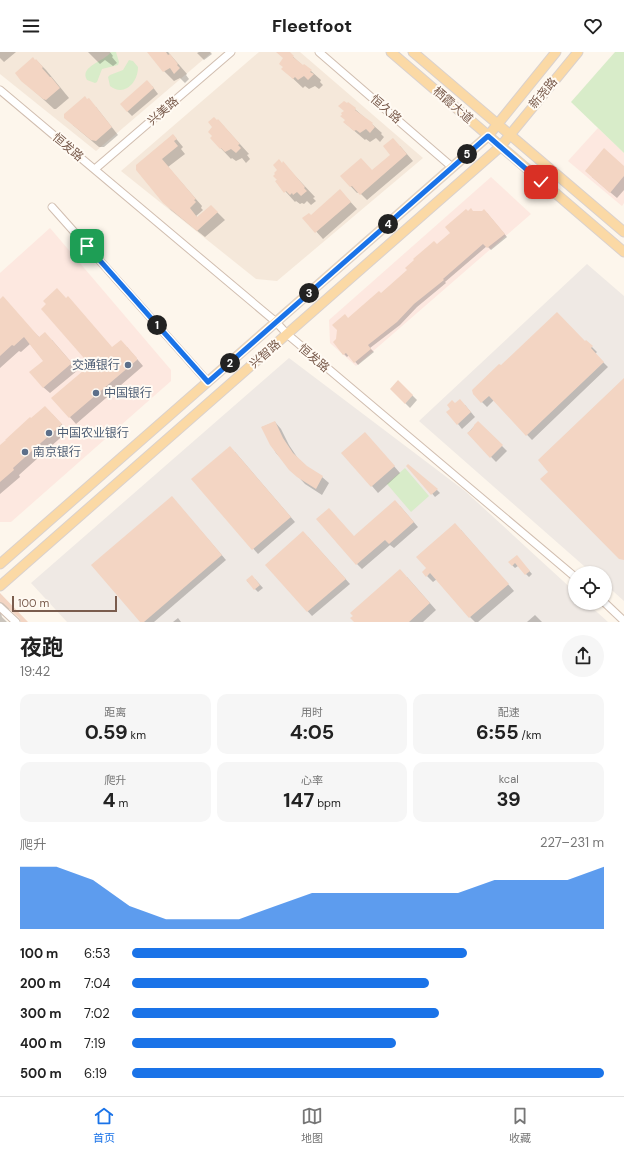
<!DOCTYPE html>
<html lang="zh">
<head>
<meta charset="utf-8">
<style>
  body { margin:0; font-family:"DM Sans","Noto Sans SC",sans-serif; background:#f6f6f6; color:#222; height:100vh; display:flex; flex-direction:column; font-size:15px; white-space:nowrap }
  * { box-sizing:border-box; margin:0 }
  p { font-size:13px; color:#767676 }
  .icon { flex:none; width:22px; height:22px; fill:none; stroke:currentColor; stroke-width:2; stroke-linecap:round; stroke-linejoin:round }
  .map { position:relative; height:570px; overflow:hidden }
  .sheet { display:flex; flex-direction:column; background:#fff; flex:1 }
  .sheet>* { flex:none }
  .fabs { position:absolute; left:568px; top:514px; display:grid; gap:8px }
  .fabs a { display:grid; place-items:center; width:44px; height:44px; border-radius:50%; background:#fff; box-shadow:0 1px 3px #0004; font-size:20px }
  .scale { position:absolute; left:12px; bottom:10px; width:105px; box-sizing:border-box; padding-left:4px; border:2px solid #7a5c4d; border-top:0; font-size:11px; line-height:14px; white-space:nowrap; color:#7a5c4d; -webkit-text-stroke:3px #fffaf3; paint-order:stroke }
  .pin { position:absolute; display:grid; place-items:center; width:34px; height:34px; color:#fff; margin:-17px; border-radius:8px; box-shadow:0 2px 6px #0006 }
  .km { position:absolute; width:20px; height:20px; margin:-10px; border-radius:50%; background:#222; color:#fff; font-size:11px; line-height:20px; text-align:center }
  .round { display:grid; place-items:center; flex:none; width:42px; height:42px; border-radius:21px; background:#f6f6f6 }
  .overview { display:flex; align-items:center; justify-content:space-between; height:68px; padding:0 20px }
  h1 { font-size:22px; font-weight:700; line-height:30px }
  .stats { display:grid; grid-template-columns:repeat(3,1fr); gap:6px; height:68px; padding:4px 20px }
  .stats div { display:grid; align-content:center; border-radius:10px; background:#f6f6f6; text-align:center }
  .stats b { font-size:20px; font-weight:700 }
  .stats small { font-size:11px; font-weight:400 }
  .stats p { font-size:11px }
  .chart { height:112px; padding:8px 20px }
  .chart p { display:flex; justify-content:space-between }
  .chart svg { width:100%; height:72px; margin-top:4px; fill:#1a73e8; opacity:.7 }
  ul { padding:0 20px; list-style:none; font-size:13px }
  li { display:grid; grid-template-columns:64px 48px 1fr; align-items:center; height:30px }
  li i { height:10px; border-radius:5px; background:#1a73e8 }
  header { display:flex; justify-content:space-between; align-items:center; height:52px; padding:0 20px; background:#fff; font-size:18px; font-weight:700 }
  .menu { display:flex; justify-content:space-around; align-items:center; height:56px; border-top:1px solid #e0e0e0; background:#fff; font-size:11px; color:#767676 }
  .menu a { display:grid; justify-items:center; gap:2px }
  .menu .active { color:#1a73e8 }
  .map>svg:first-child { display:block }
  .residential { fill:#f5e8da }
  .commercial { fill:#fde8e0 }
  .industrial { fill:#efe9e4 }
  .green { fill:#d8ecc9 }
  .shadow { fill:#0003 }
  .building { fill:#f3d5c3 }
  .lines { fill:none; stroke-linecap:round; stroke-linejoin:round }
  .minor-casing { stroke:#d1beb0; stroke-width:9 }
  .major-casing { stroke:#dad1cd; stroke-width:11 }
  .minor { stroke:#fff; stroke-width:7 }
  .major { stroke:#fbd9a5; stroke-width:9 }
  .route-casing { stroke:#fff; stroke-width:8 }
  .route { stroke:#1a73e8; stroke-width:5 }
  .service-dot { fill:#5c6f8a; stroke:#fffaf3; stroke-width:1.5 }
  .labels { text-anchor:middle; stroke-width:4; stroke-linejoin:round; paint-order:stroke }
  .street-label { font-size:12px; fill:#7a5c4d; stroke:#fffaf3 }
  .service-label { font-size:12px; fill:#4e5e75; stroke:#fffaf3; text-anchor:start }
</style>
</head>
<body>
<header><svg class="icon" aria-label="menu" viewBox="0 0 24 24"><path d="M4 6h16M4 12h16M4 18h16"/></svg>Fleetfoot<svg class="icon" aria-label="heart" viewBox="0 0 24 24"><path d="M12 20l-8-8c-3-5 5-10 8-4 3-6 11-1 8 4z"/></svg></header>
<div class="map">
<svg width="624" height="570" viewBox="0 0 624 570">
  <rect width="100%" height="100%" fill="#fdf6ec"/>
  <g class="residential">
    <polygon points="0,0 212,0 96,99 0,22"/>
    <polygon points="259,0 300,0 423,106 277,229 256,227 121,119"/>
  </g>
  <g class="commercial">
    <polygon points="598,76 624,101 624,151 622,154 568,109"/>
    <polygon points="491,125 531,162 356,314 330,291 329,268"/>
    <polygon points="50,176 171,318 171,329 11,470 0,470 0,221"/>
  </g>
  <g class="industrial">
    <polygon points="587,212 624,244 624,549 605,532 605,521 592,521 419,369"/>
    <polygon points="289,306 465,439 575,540 575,551 587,551 608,570 67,570 31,531"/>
  </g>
  <g class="green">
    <path d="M111,0h5l3,10 -1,3 -16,4 -5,13 -2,1 -8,-3c-8,-14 17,-18 24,-28z"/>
    <polygon points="615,0 624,0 624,101 571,50"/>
    <path d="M129,8l4,1 5,6c0,16 -14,30 -28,19l-2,-9 2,-2 13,-5z"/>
    <polygon points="405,416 429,444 411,460 387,432"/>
  </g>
  <g class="shadow">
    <polygon points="0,0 16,0 4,10 0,6"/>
    <polygon points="88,0 110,0 113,4 112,5 117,11 113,14 105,8 100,12"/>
    <polygon points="149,0 168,0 187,22 186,23 189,27 185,31 180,26 174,29 164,19"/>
    <polygon points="199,0 210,0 212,2 204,8 197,1"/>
    <polygon points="281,0 288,0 303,14 311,19 321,28 320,30 323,33 319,37 315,34 309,37 305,34 303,36 283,17 284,15 284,6"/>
    <polygon points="36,8 46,18 69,46 56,57 54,57 22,28"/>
    <polygon points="152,34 158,42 132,64 127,59"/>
    <polygon points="348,51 382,81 381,82 384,85 380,90 376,86 370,90 366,87 365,88 344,70 346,69 345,59"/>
    <polygon points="96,55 118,83 104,95 99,95 73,73"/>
    <polygon points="218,68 249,102 247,103 250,107 246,111 242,106 236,109 232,106 231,107 211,86 213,84 214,75"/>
    <polygon points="173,83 183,95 181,97 185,102 168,115 202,154 201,156 203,158 196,164 198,166 211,154 225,168 205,185 171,158 137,118"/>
    <polygon points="400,94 413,109 367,148 359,140 357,141 341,124 372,119 392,103"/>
    <polygon points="283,111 315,145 313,146 316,149 311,153 307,149 304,152 302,151 300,152 296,149 295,150 276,129 278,128 282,112"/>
    <polygon points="624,115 624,138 617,146 592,125"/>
    <polygon points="346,145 357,157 323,187 304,166 311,164"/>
    <polygon points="473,160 487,161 507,185 491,198 487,194 445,230 446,231 417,255 400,273 370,296 374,300 358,313 349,303 347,305 344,302 348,267 381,242 451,181 468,161"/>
    <polygon points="66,247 112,296 127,295 143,314 76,372 53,346 91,313"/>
    <polygon points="0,248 40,286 52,288 78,318 50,341 43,335 44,309 30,292 21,300 19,299 0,316"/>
    <polygon points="586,289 597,300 595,302 608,315 532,388 494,348 487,355 474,342"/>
    <polygon points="398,329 417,348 410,356 391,337"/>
    <polygon points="455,353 465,353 475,365 462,377 458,372 451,357"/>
    <polygon points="52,362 68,379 19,423 20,425 0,442 0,395"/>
    <polygon points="275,370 281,377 289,393 299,408 306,415 322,425 329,431 322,443 305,432 276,401 262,375"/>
    <polygon points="478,370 507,399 496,410 468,381"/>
    <polygon points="371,388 400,421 378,441 372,434"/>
    <polygon points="235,400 295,470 258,502 193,427"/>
    <polygon points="408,413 437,438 440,441 435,445"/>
    <polygon points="176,450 226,508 154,570 142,570"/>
    <polygon points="400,454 418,475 394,496 390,493 362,517 357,512 354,485"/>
    <polygon points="461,478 514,539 478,570 475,570 470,565 437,527 433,530 427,524"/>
    <polygon points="308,485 350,532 312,564 266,513"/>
    <polygon points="519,507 532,522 529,525 518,514 515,516 509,510"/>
    <polygon points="407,525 436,558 423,570 355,570"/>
    <polygon points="255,527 263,536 258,540 247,529"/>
    <polygon points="0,543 27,570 21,570 20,566 11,558 6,556 2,558 1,561 2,565 7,570 0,570"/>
    <polygon points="535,563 542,570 527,570"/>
    <polygon points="178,566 181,570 173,570"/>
  </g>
  <g class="building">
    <polygon points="147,0 166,0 168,3 170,2 178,12 177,13 180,16 174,22 170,16 163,20"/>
    <polygon points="276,0 290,0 294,4 293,5 303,13 304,12 312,18 310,20 314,22 308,28 304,24 298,28 295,25 293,27 281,17 283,15 279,12 283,6"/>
    <polygon points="33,5 35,8 36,7 43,15 42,16 50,25 51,25 60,36 46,48 43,47 21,29 15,21"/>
    <polygon points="147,28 154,36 127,60 120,52"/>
    <polygon points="85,44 87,47 89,46 112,75 96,89 91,88 64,66 64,62"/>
    <polygon points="344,49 347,51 348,50 356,56 355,58 373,71 372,72 375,75 370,81 366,77 360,81 356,78 354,79 343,70 345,68 340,64 342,63 341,61 344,59 338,54"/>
    <polygon points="214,65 217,68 218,67 240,92 238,93 241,96 236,101 231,97 225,100 221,96 220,97 210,86 212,84 208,80 212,75 208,70"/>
    <polygon points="173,82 177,87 174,89 178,94 162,107 196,147 194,148 196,150 190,156 197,165 211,153 218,160 197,179 163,151 136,118 136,113"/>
    <polygon points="393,86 407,102 360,143 352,134 350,135 340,124 361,106 372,118 390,103 383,94"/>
    <polygon points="604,96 624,114 624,124 610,141 585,119"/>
    <polygon points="279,107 282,111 283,109 305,135 304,136 307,139 301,144 297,140 293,143 292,141 290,143 286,139 284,141 275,129 277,128 273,124 275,122 274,121 277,118 273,113"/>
    <polygon points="340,137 351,150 315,181 302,166 309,161 311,163"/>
    <polygon points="471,156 473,159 482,159 484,157 505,182 487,196 483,192 443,227 444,228 414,252 397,270 368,293 371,297 354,311 346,301 343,303 333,290 336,287 337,278 332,273 345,262 348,266 379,239 381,241 407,218 405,216 414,208 413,207 434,189 437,192 450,181 445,175 466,157 468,159"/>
    <polygon points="57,236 66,246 68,244 112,295 121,288 137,306 137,308 69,366 51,346 90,313 41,257 46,252 43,249"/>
    <polygon points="3,244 39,285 45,280 72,311 43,336 29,320 43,309 24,285 14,294 12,293 0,304 0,247"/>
    <polygon points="557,260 585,289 586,288 593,294 591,296 604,310 526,384 489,344 481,351 473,342 472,338 499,312 501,313"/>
    <polygon points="624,326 624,508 619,507 540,427 548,420 538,408"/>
    <polygon points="398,328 413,343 405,352 390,337"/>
    <polygon points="460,347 471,360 457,373 446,360 450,357 447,353 452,348 455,351"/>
    <polygon points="45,354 62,372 13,416 14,418 0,430 0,393 6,388 5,388 30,365 31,366"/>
    <polygon points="275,369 283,386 293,401 307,414 323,424 316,437 297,425 289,418 270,393 261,375"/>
    <polygon points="478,369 503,393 490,406 467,381 471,378 474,374 474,373"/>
    <polygon points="365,380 395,414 371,435 341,401"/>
    <polygon points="230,394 291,465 252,498 191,427"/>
    <polygon points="408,412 438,437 431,443 406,414"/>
    <polygon points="172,444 222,503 144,570 140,570 91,513"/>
    <polygon points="395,448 414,470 389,492 385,488 356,513 316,467 329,456 354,484"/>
    <polygon points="455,471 509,532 469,566 430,521 426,525 422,520 426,516 416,505"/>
    <polygon points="303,479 346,527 307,560 265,513"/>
    <polygon points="517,503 530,519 525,523 515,511 512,514 508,510"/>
    <polygon points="400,517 430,551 409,570 354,570 350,566 353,564 350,561"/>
    <polygon points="252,523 260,533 254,538 246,528"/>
    <polygon points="0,541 28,570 21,570 19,566 3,551 0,550"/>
  </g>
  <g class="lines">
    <g class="minor-casing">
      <g id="minor">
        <polyline points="319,0 452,115"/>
        <polyline points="0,38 276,270 287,282 575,525"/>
        <polyline points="95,117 231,0"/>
        <polyline points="52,155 208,330"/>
        <polyline points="605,551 624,569"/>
        <polyline points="0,555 16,570"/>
      </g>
    </g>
    <g class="major-casing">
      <g id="major">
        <polyline points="391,0 624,200"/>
        <polyline points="413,0 624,180"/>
        <polyline points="0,512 488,84 556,0"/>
        <polyline points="0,534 500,95 578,0"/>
      </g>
    </g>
    <use href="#minor" class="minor"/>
    <use href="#major" class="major"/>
  </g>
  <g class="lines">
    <g class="route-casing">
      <polyline id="route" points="87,194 208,330 488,84 541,130"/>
    </g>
    <use href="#route" class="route"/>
  </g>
  <g class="service-dot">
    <circle cx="128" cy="313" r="4"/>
    <circle cx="96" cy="341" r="4"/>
    <circle cx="49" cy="381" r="4"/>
    <circle cx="25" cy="400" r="4"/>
  </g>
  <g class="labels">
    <g class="street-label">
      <text transform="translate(543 41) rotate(-50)" y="4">新尧路</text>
      <text transform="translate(453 53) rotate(41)" y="4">栖霞大道</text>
      <text transform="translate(386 57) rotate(41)" y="4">恒久路</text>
      <text transform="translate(163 59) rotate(-41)" y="4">兴美路</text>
      <text transform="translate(68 95) rotate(40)" y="4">恒发路</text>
      <text transform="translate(265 302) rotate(-41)" y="4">兴智路</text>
      <text transform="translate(314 306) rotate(40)" y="4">恒发路</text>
    </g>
    <g class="service-label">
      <text x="120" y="317" text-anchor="end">交通银行</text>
      <text x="104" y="345">中国银行</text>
      <text x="57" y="385">中国农业银行</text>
      <text x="33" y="404">南京银行</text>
    </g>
  </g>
</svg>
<div class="fabs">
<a><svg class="icon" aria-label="locate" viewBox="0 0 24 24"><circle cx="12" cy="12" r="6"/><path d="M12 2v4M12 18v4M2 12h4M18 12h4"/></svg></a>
</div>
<div class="scale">100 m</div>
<div class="pin" style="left:87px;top:194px;background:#1e9e55"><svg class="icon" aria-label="arrive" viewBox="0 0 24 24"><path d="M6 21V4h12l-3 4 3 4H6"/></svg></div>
<div class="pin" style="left:541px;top:130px;background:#d93025"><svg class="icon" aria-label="check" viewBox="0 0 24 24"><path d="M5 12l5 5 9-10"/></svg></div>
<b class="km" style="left:157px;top:273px">1</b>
<b class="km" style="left:230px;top:311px">2</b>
<b class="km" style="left:309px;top:241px">3</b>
<b class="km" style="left:388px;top:172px">4</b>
<b class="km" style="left:467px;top:102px">5</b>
</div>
<section class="sheet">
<div class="overview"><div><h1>夜跑</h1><p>19:42</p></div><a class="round"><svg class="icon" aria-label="share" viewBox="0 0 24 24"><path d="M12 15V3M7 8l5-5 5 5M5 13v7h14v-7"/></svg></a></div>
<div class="stats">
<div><p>距离</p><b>0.59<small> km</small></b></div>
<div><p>用时</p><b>4:05</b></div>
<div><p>配速</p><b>6:55<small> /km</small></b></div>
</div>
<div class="stats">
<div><p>爬升</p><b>4<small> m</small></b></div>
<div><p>心率</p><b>147<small> bpm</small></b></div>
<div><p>kcal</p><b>39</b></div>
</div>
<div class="chart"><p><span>爬升</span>227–231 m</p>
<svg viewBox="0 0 160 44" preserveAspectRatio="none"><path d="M0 44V6L10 6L20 14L30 30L40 38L50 38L60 38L70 30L80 22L90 22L100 22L110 22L120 22L130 14L140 14L150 14L160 6V44z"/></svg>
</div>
<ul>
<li><b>100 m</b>6:53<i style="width:71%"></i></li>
<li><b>200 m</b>7:04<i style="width:63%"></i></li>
<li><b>300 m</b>7:02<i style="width:65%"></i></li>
<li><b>400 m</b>7:19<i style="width:56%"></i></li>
<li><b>500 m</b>6:19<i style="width:100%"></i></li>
</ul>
</section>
<nav class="menu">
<a class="active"><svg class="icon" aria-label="home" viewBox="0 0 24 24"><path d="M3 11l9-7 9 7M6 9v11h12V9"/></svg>首页</a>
<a><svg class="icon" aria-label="map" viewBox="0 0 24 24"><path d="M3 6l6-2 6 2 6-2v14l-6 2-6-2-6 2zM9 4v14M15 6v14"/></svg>地图</a>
<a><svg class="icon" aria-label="saved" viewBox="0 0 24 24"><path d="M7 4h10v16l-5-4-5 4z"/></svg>收藏</a>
</nav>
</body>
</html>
